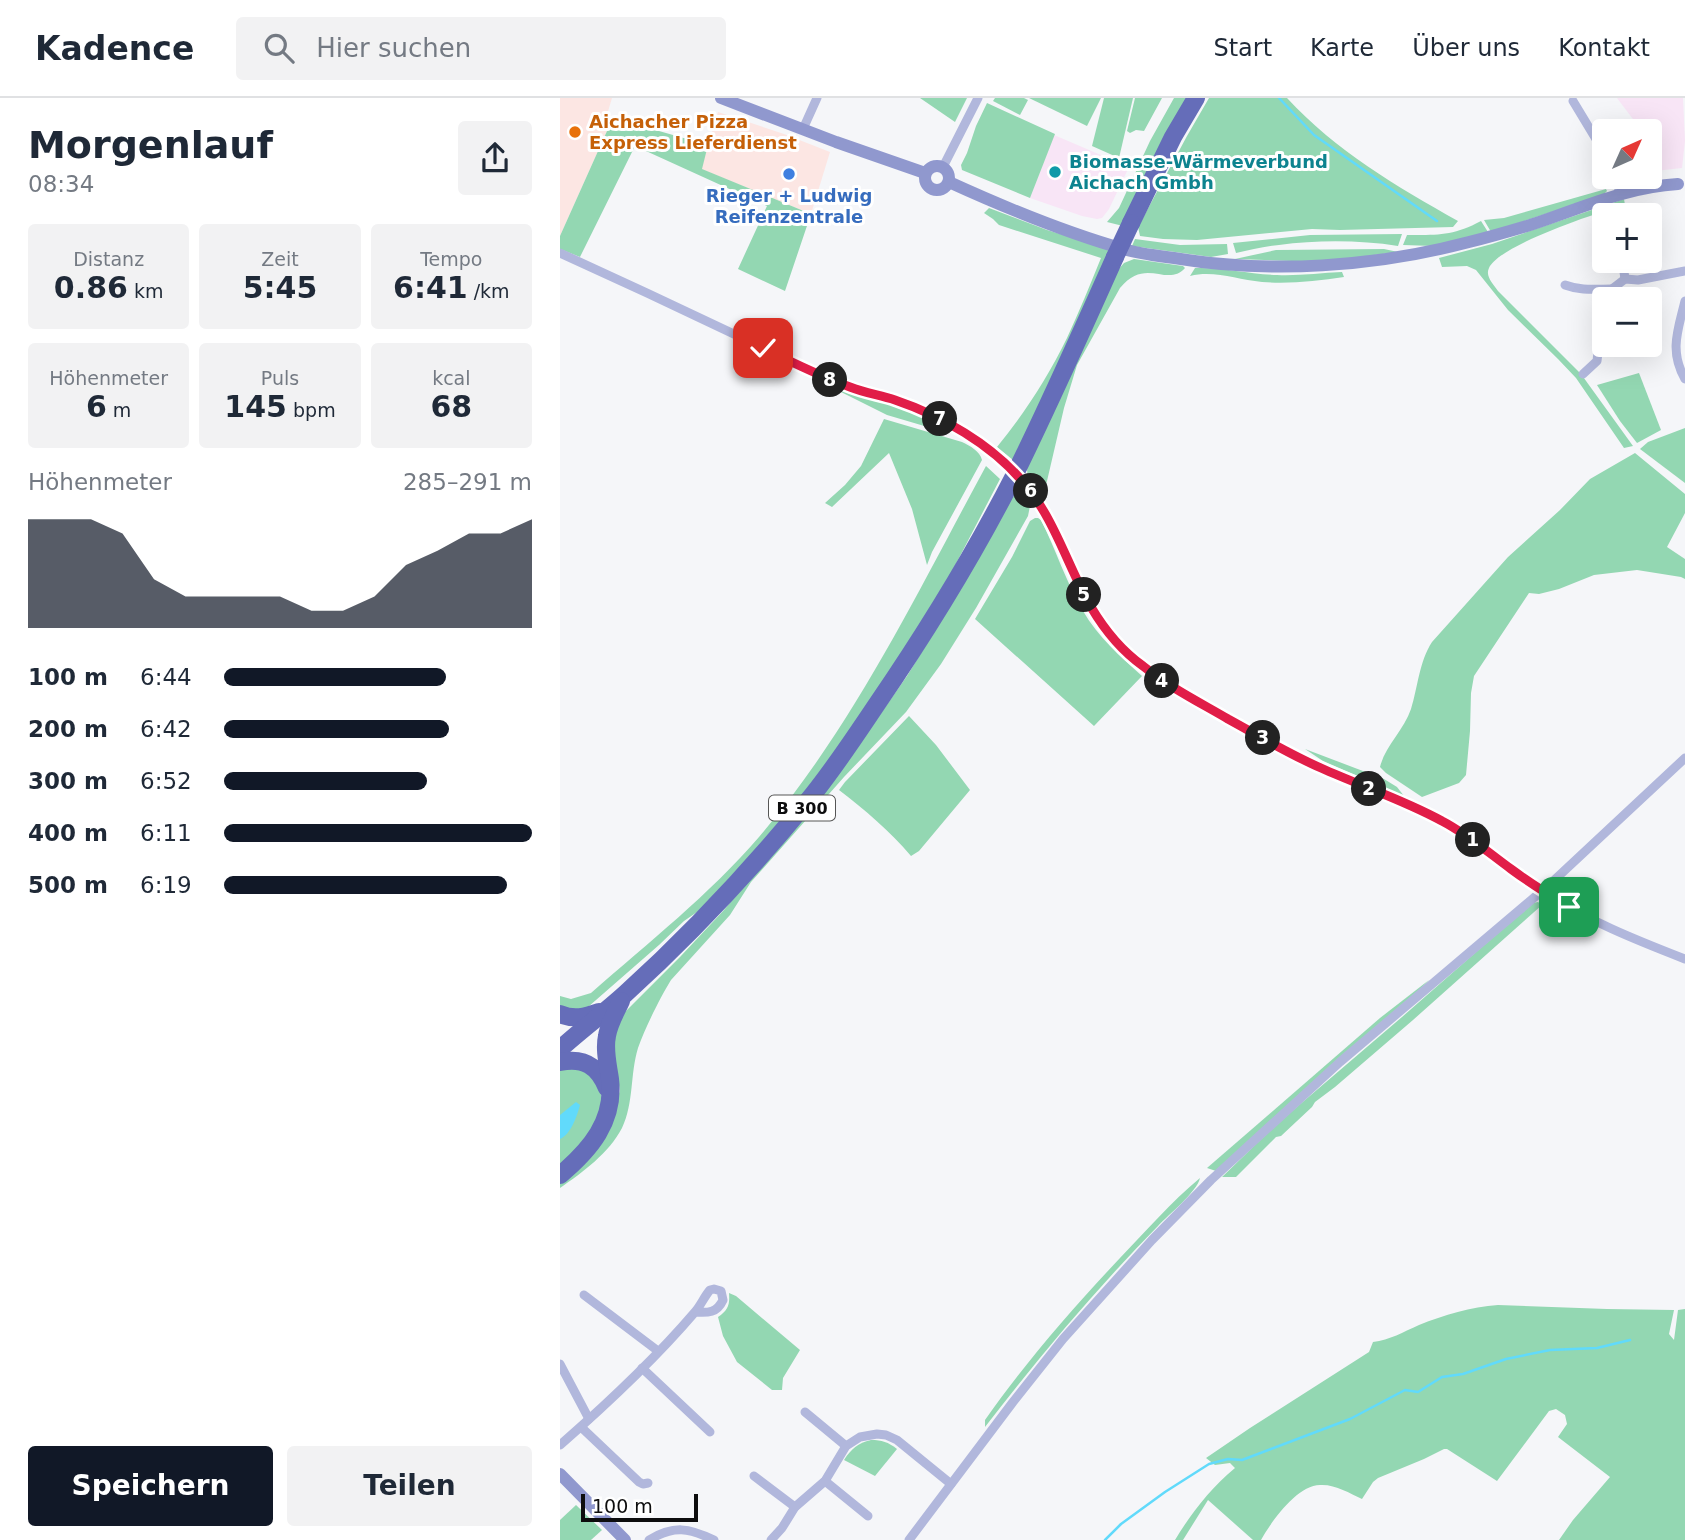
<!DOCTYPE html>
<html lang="de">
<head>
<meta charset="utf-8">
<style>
  body { margin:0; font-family:"DejaVu Sans",sans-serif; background:#f2f2f3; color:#1f2937; height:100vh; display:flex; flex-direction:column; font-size:26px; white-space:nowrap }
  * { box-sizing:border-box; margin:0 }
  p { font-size:23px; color:#747a83 }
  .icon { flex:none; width:38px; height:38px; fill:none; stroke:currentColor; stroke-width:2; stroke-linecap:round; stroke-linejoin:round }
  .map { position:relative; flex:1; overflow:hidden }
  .side { display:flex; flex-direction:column; background:#fff; width:560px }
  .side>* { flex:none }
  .needle { width:46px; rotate:45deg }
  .tools { position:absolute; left:1032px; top:21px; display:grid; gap:14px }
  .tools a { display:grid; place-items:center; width:70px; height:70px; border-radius:7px; background:#fff; box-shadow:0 7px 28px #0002; font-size:35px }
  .scale { position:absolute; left:21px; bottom:18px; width:117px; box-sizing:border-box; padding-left:7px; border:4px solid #0d0d0e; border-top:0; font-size:19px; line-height:24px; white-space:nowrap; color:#0d0d0e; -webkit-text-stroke:5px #fff; paint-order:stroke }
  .pin { position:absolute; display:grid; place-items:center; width:60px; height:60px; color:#fff; margin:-30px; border-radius:14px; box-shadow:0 4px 10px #0006 }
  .km { position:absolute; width:35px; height:35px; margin:-18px; border-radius:50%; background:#222; color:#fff; font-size:19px; line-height:35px; text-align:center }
  .round { display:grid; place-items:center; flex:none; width:74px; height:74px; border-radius:7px; background:#f2f2f3 }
  .head { display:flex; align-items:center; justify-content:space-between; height:119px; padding:0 28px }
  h1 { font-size:38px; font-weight:800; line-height:52px }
  .metrics { display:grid; grid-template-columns:repeat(3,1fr); gap:10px; height:119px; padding:7px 28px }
  .metrics div { display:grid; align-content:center; border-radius:7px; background:#f2f2f3; text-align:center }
  .metrics b { font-size:30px; font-weight:800 }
  .metrics small { font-size:19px; font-weight:400 }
  .metrics p { font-size:19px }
  .chart { height:196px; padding:14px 28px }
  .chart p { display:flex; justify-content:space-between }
  .chart svg { width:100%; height:126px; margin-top:7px; fill:#111827; opacity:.7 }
  .button { display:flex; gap:14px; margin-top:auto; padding:14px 28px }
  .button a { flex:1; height:80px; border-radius:7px; background:#111827; color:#fff; font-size:28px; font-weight:800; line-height:80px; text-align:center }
  .button a+a { background:#f2f2f3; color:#1f2937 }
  ul { padding:0 28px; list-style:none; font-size:23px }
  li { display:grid; grid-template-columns:112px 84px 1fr; align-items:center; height:52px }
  li i { height:18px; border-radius:9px; background:#111827 }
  header { display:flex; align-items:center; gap:42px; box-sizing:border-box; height:98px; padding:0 35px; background:#fff; border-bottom:2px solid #e0e1e3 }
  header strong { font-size:33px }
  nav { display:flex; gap:38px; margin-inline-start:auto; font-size:24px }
  .search { width:490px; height:63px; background:#f2f2f3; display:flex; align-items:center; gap:18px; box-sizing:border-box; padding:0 24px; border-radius:7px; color:#747a83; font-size:26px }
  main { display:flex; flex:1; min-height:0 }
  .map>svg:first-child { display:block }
  .commercial { fill:#fce6e3 }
  .industrial { fill:#f8e5f6 }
  .green { fill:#93d7b2 }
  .water { fill:#61dafb }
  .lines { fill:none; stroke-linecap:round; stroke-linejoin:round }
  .stream { stroke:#61dafb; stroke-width:2.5 }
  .street { stroke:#b1b7dc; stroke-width:9 }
  .secondary { stroke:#9098ce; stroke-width:12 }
  .highway { stroke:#656db9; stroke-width:18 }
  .street-bridge { stroke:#b1b7dc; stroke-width:9 }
  .highway-bridge { stroke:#656db9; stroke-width:18 }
  .route-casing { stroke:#fff; stroke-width:14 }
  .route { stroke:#e11d48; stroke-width:9 }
  .food-dot { fill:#e8710a; stroke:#fff; stroke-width:2.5 }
  .culture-dot { fill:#0f9aa8; stroke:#fff; stroke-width:2.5 }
  .shop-dot { fill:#3f7fe0; stroke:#fff; stroke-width:2.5 }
  .labels { text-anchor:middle; stroke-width:6; stroke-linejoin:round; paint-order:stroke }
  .shield { fill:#fff; stroke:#565656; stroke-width:2 }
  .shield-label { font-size:16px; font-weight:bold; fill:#0d0d0e }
  .food-label { font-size:18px; font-weight:bold; fill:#c56008; stroke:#fff; text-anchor:start }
  .culture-label { font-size:18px; font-weight:bold; fill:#0d838f; stroke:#fff; text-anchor:start }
  .shop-label { font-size:18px; font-weight:bold; fill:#366cbe; stroke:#fff }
</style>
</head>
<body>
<header>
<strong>Kadence</strong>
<div class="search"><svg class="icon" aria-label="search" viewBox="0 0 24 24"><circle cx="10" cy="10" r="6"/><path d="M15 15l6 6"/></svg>Hier suchen</div>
<nav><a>Start</a><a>Karte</a><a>Über uns</a><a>Kontakt</a></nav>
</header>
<main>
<section class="side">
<div class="head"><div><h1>Morgenlauf</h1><p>08:34</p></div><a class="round"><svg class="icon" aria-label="share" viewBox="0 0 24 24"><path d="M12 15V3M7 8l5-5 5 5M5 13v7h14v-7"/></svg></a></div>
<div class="metrics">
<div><p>Distanz</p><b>0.86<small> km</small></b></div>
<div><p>Zeit</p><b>5:45</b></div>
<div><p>Tempo</p><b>6:41<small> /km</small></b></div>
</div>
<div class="metrics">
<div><p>Höhenmeter</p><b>6<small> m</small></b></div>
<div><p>Puls</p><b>145<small> bpm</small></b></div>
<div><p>kcal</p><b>68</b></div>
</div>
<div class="chart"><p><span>Höhenmeter</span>285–291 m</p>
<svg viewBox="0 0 160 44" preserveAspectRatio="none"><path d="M0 44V6L10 6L20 6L30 11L40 27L50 33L60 33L70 33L80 33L90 38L100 38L110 33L120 22L130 17L140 11L150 11L160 6V44z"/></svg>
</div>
<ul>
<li><b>100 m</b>6:44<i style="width:72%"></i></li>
<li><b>200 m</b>6:42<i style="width:73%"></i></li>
<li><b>300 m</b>6:52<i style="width:66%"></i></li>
<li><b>400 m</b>6:11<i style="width:100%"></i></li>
<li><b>500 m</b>6:19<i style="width:92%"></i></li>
</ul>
<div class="button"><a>Speichern</a><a>Teilen</a></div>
</section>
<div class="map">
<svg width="1125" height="1442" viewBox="0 0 1125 1442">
  <rect width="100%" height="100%" fill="#f5f6f9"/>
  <g class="commercial">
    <polygon points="0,0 52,0 46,20 49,26 47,33 0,138"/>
    <polygon points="158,14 224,36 270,54 251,116 141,71"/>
  </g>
  <g class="industrial">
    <polygon points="1057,0 1123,0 1125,43 1122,70 1095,73 1090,59 1090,33 1082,33"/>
    <polygon points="494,37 569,69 549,111 542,120 537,121 522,118 470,100"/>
  </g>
  <g class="green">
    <polygon points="360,0 407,0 395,24"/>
    <polygon points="435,0 464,0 468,2 460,17 433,3"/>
    <polygon points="469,0 541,0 527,28"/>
    <polygon points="544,0 573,0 559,60 532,48"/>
    <polygon points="575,0 602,0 584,33 576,32 570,35 567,33"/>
    <polygon points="614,0 629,0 563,128 547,124 559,110 590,43"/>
    <path d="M649,0h78c49,53 109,88 171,123l-5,6 -113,3 -28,-1 -115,11 -34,-1 -23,-3 -2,-9 49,-91z"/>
    <polygon points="427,5 495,36 470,100 402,72 401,67 407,55 416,28"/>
    <polygon points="49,26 85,29 148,47 142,71 251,116 225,193 178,171 207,108 75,48 20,159 0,151 0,138 47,33"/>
    <polygon points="1046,91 1047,93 1043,97 931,134 924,122 944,120"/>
    <path d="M1064,101l1,6c-26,7 -126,40 -136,63 -4,8 4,16 9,23l83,83 52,72 -9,2 -48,-70 -18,-19 -50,-49 -32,-40 -9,-4 -25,1 -3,-9 53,-14z"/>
    <path d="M429,110l58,22 63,19 -39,93 -58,118 -16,-13c27,-33 51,-70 70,-109 12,-26 23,-53 34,-80l-102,-33 -6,-6 -9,-6z"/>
    <path d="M921,123l7,11 -55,14 -30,-1 4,-10c31,0 46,1 74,-14z"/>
    <path d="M842,136l-4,12c-38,-6 -81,-6 -119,-1 -14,1 -29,5 -43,8l-3,-10 77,-8z"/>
    <polygon points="575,141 620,147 667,146 668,156 651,159 572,148"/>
    <polygon points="824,151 838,154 760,164 675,161 716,152"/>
    <path d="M574,161l49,7 2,2c-18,20 -39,-12 -65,20l-43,77 -13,43 -17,73 -3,10 -3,3c-11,-5 -14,-16 -14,-27l91,-197 6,-7z"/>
    <path d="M635,170c27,-1 54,6 82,7 21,1 43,-2 65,-3l2,5c-27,4 -54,7 -82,5 -25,-2 -47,-12 -72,-6z"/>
    <polygon points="1079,275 1101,332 1077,345 1060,323 1037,287"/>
    <polygon points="272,285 300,296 333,305 386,329 388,335 327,317 271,289"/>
    <path d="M324,321l78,23c8,4 18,9 20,18l-50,92 -5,13 -15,-56 -23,-56 -57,54 -7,-4 20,-18 16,-19z"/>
    <polygon points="1125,330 1125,385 1080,351 1088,344"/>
    <path d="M1075,355l50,41v19l-18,34 18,12v20l-4,-2 -44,-7 -43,5 -35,14 -20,5 -10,-1 -55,83 -3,17 -1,38 -4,44 -7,8 -37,14 -36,-24 -6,-6c5,-21 24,-37 31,-58 7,-22 8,-47 21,-67l76,-85 52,-47 30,-31z"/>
    <path d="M426,368l14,13 -54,104 -69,108 -54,77 -25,32 -36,43 -62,67 -16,11 -25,24 -71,62 -11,4 -17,-3v-12l11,3 20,-6c58,-51 118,-98 168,-156 94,-110 158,-244 227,-371z"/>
    <path d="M453,398l11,3 6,7 -2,10 -52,92 -35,56 -35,48 -62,65 -61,69 -32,36 -21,33 -59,65c-11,18 -26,48 -33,68 -8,26 -4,55 -16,80 -13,25 -39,44 -62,60v-6l52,-62 8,-30 -8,-37 2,-22 7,-15 59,-59 44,-47 120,-144 63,-90 30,-49z"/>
    <path d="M475,420h3l3,2c15,30 25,62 42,91 15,26 37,45 59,65l-48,50 -119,-107 37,-62 18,-36z"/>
    <path d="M349,618l27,29 34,45 -51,61 -8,5c-21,-25 -46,-46 -72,-66l6,-8z"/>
    <polygon points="745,651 824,681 837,689 844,698 763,663"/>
    <polygon points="978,804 982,807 853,922 775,989 755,1004 752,1009 721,1038 716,1039 676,1079 662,1079 717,1026 842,919 972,805"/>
    <polygon points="869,882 854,898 656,1073 647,1070 820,920"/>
    <polygon points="18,968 37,983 42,1000 38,1020 23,1044 0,1069 0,971"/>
    <path d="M640,1080c-3,14 -32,37 -42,48 -62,63 -119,131 -173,201v-7c40,-57 87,-111 135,-162 26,-27 51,-56 80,-80z"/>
    <path d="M169,1195l7,3 64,54 -17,28 -1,12h-10l-35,-28 -14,-26 -5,-19c10,-7 12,-12 11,-24z"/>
    <path d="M938,1207l109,4 67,1 -5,24 5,6 4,-30 7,-1v231h-126l14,-20 37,-43 -52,-40 9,-13 -2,-9 -9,-6 -7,2 -52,70 -50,-32h-3l-20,10 -46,19 -5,4 -11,17c-13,-6 -27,-15 -42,-14 -23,0 -49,37 -59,55h-8l-45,-40 -25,40h-8c17,-28 35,-51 60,-72l-5,-5 -15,2 -9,-7 44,-30 119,-76 4,-10c17,-2 30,-10 46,-17 25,-10 52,-18 79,-20z"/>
    <path d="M311,1342c11,0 17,2 26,9l-22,27 -31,-16c7,-11 14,-17 27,-20z"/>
    <polygon points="16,1407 42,1432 31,1442 0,1442 0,1422"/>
  </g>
  <path class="water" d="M16,1004l4,3c-3,11 -9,29 -20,34v-24z"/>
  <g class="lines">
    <g class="stream">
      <polyline points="719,0 754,37 877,123"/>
      <polyline points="545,1442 561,1426 605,1394 649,1366 668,1361 682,1362 790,1321 845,1292 858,1294 882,1279 903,1276 946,1261 990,1252 1037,1250 1070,1242"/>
    </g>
    <g class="street">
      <polyline points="1013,3 1045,56"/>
      <polyline points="243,31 257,0"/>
      <polyline points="383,69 418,0"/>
      <polyline points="1054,79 1061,96"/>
      <path d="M0,155l87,40 182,86c22,9 45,14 68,22 35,12 71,31 99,55"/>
      <polyline points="1065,181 1064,174 1067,163"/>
      <path d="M1005,187c16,6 30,4 47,4"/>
      <polyline points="1050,201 1052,191 1065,181 1078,182 1125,173"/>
      <path d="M1125,203c-7,29 -16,50 0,78"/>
      <polyline points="1023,276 1037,263 1040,237 1045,222"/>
      <path d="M473,396c35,49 46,111 90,154 26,27 58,45 91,63 35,19 70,41 107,57 40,18 83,32 122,53 35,19 65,48 99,70 44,29 94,49 143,68"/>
      <polyline points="24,1197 98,1253"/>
      <polyline points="0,1266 29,1321"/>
      <polyline points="82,1270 150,1334"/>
      <polyline points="245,1314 286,1348"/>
      <polyline points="21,1329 79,1384 83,1386 88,1385"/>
      <path d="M0,1347c47,-41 94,-85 135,-133 6,-7 9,-15 15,-22l4,-1 7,2 2,9c-6,13 -15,13 -28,12"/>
      <polyline points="194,1378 235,1409"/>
      <polyline points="265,1383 308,1418"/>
      <path d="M89,1442c25,-15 40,-12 65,0"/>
      <polyline points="211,1442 222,1430 235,1409 265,1383 286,1348 300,1339 317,1336 326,1337 337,1342 391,1386"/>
      <polyline points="349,1442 453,1304 503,1241 592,1142 651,1082 780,964 989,787 1125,660"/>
    </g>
    <g class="secondary">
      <polyline points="161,0 276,44 365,75"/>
      <circle cx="377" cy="80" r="12"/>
      <path d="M389,84c57,26 117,51 178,68 15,4 31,6 47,8 97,16 200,9 295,-16 20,-5 41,-11 61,-17 49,-16 96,-38 148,-41"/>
      <polyline points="0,1376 65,1442"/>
    </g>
    <g class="highway">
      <polyline points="571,125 613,39 636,0"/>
      <path d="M0,916c14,6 25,3 39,-2"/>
      <path d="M0,951c21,-19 44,-36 65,-55 65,-59 125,-123 181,-191 26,-31 48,-65 71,-99 50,-73 96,-148 136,-226 36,-73 69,-147 102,-221"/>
      <path d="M0,964c24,-5 38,4 47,26"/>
      <path d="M0,1077c30,-25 55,-54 50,-96 -2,-14 -6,-29 -3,-43 2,-13 9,-24 14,-35"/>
    </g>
    <polyline class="street-bridge" points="436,358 462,382 473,396"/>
    <polyline class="highway-bridge" points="555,159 571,125"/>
  </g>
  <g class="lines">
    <g class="route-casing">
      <path id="route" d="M203,250c28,14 57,28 87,39 15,6 30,8 45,13 47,16 96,44 128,82 32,37 44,83 68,125 13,22 31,44 52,59 26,21 56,36 85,53 31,17 61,35 93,49 40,18 83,32 121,53 25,13 47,32 69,48 19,14 38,26 58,38"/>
    </g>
    <use href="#route" class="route"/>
  </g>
  <circle class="food-dot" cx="15" cy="34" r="7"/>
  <circle class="culture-dot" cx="495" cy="74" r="7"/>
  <circle class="shop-dot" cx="229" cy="76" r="7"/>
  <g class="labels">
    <rect class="shield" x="209" y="697.5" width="66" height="25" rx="5"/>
    <g class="shield-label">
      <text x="242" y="716">B 300</text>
    </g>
    <g class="food-label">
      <text x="29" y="30">Aichacher Pizza<tspan x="29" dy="21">Express Lieferdienst</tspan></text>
    </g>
    <g class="culture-label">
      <text x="509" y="70">Biomasse-Wärmeverbund<tspan x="509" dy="21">Aichach Gmbh</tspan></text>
    </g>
    <g class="shop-label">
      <text x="229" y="104">Rieger + Ludwig<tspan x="229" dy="21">Reifenzentrale</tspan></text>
    </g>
  </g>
</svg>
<div class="tools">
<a><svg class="needle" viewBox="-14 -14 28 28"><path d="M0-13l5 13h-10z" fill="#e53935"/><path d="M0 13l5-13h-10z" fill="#747a83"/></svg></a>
<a>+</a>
<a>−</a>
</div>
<div class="scale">100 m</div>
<div class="pin" style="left:1009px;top:809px;background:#1e9e55"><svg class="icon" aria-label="arrive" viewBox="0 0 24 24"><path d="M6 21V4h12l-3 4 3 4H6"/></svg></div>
<div class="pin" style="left:203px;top:250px;background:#d93025"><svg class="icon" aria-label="check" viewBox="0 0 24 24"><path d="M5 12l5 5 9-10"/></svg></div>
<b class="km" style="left:913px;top:742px">1</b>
<b class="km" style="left:809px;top:691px">2</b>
<b class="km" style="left:703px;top:640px">3</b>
<b class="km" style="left:602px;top:583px">4</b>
<b class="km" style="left:524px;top:497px">5</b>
<b class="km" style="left:471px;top:393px">6</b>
<b class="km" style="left:380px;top:321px">7</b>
<b class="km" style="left:270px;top:282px">8</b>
</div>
</main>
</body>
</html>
